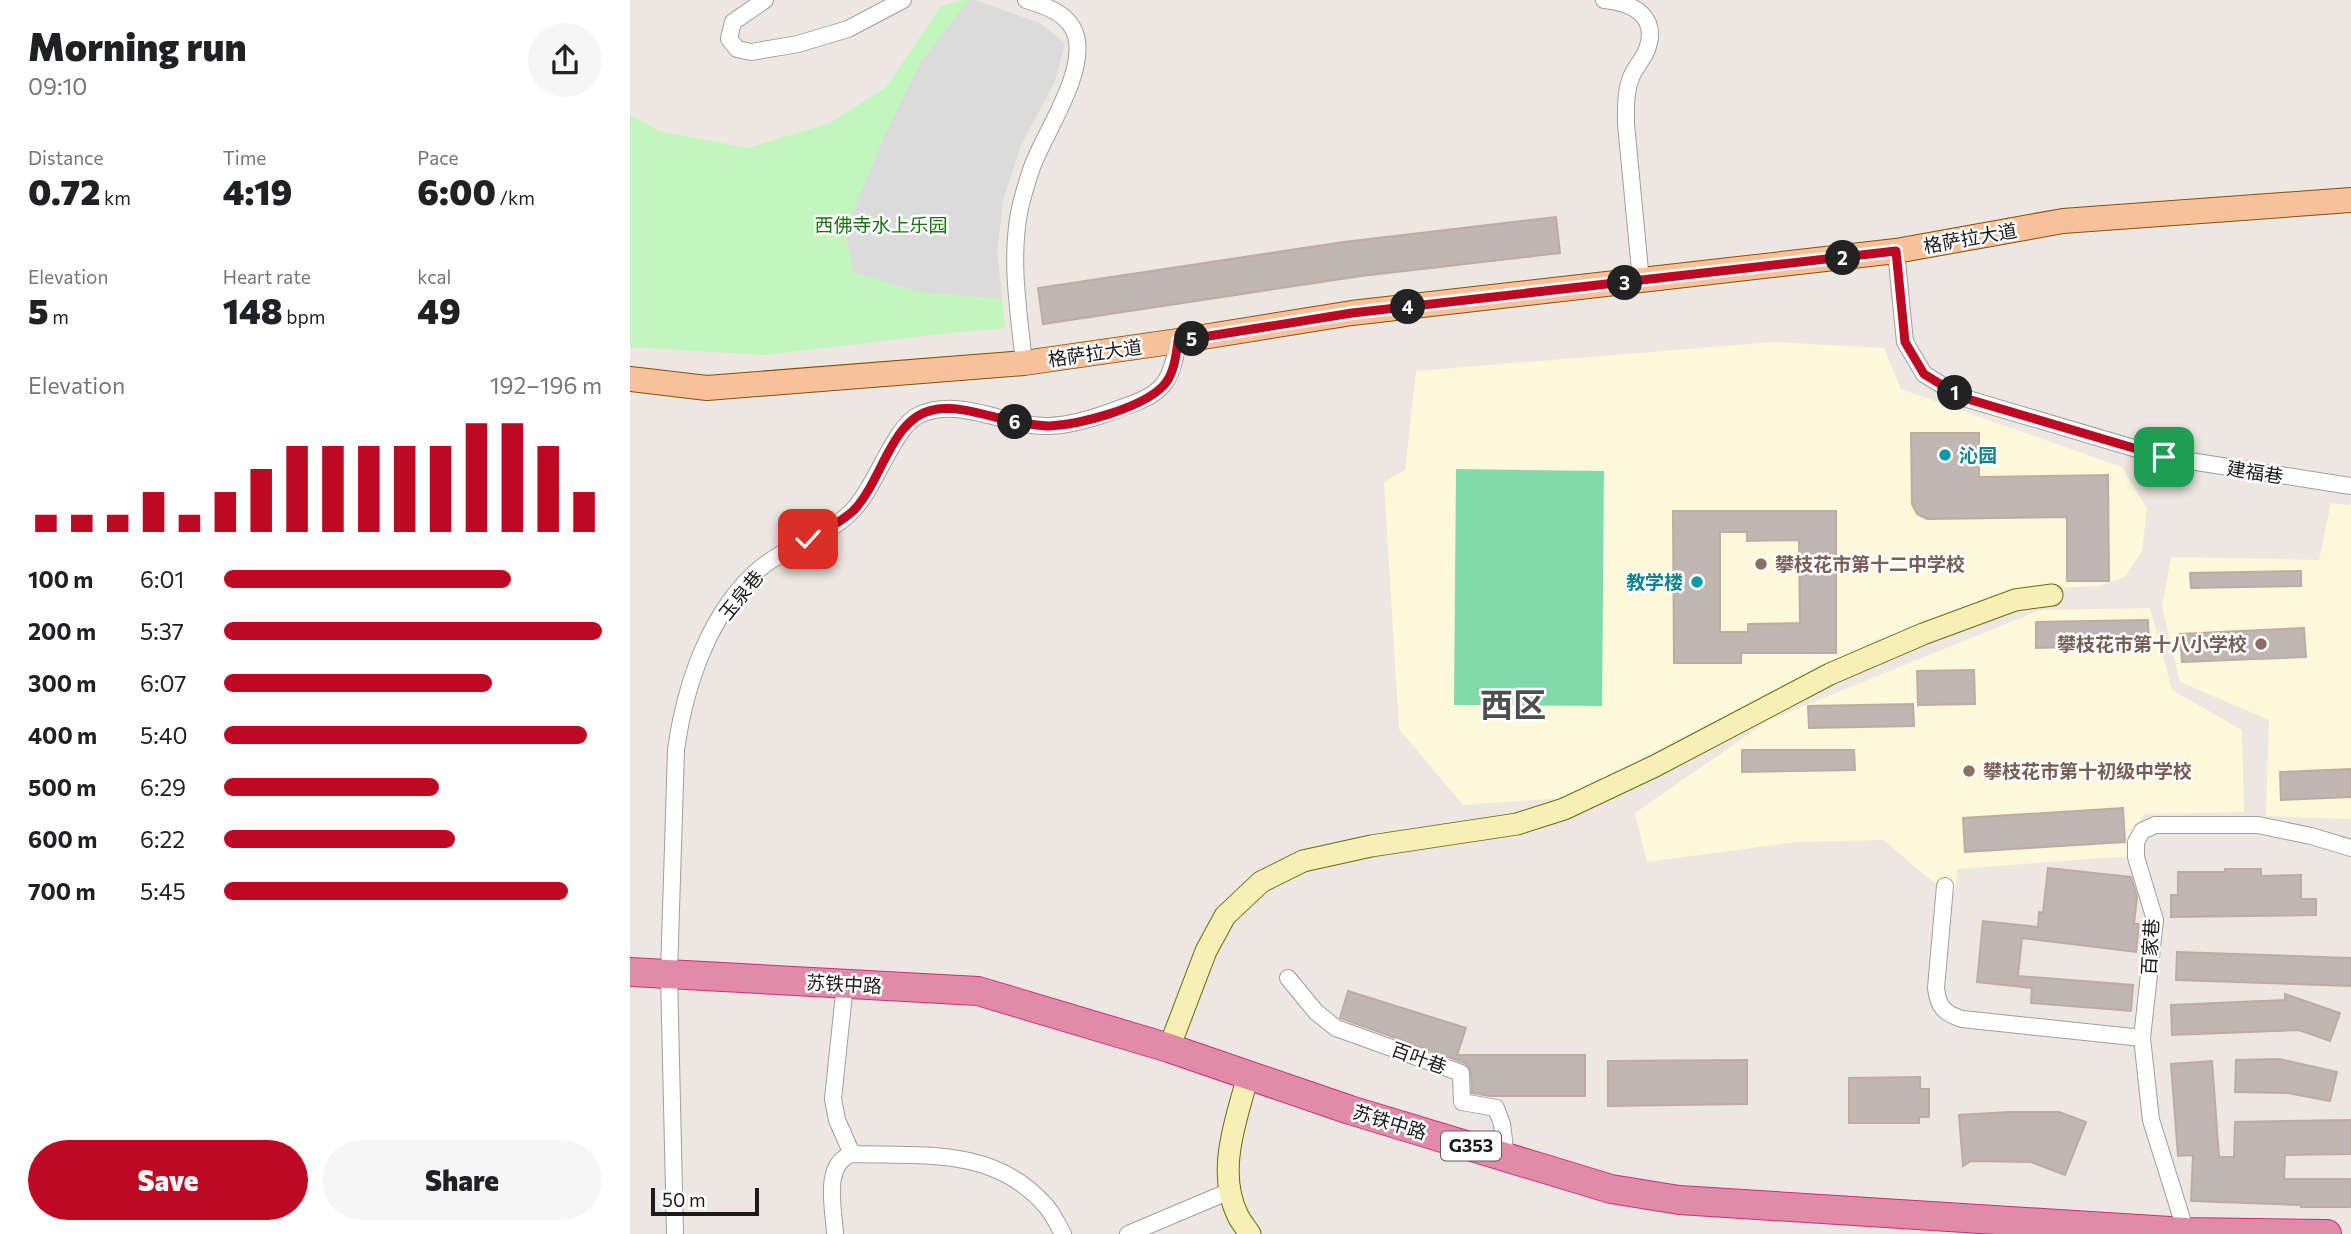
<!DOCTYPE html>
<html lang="en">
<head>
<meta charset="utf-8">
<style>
  body { margin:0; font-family:Commissioner,"Noto Sans SC",sans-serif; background:#f6f6f6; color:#202124; height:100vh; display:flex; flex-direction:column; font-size:26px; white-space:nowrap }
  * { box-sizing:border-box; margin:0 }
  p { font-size:23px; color:#757577 }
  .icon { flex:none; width:38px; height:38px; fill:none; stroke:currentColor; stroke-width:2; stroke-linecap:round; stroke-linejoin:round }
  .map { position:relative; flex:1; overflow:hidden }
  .panel { display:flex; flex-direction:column; background:#fff; width:630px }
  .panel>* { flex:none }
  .scale { position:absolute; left:21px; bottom:18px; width:108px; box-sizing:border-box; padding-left:7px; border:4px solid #1b1b1b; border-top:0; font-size:19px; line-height:24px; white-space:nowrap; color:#1b1b1b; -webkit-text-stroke:5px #fff; paint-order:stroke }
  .pin { position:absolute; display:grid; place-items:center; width:60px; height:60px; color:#fff; margin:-30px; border-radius:14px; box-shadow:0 4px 10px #0006 }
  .km { position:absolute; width:35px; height:35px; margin:-18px; border-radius:50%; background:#222; color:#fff; font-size:19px; line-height:35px; text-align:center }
  .round { display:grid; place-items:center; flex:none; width:74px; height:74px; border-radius:37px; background:#f6f6f6 }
  .headline { display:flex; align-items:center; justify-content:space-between; height:119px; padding:0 28px }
  h1 { font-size:38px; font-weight:800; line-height:52px }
  .stats { display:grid; grid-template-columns:repeat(3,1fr); gap:10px; height:119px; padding:7px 28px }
  .stats div { display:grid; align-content:center }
  .stats b { font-size:35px; font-weight:800 }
  .stats small { font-size:19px; font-weight:400 }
  .stats p { font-size:19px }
  .chart { height:196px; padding:14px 28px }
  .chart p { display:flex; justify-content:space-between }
  .chart svg { width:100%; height:126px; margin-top:7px; stroke:#be0923; stroke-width:6 }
  .primary-button { display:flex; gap:14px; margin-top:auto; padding:14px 28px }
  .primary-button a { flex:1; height:80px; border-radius:42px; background:#be0923; color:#fff; font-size:28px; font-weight:800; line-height:80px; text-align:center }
  .primary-button a+a { background:#f6f6f6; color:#202124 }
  ul { padding:0 28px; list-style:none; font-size:23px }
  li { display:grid; grid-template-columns:112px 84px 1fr; align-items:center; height:52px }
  li i { height:18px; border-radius:9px; background:#be0923 }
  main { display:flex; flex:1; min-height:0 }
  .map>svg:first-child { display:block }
  .education { fill:#fdf8d9 }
  .park { fill:#c2f6be }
  .pitch { fill:#82d9ab }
  .parking { fill:#dbdbdb }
  .building { fill:#c1b6b1; stroke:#bdaca4; stroke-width:2; fill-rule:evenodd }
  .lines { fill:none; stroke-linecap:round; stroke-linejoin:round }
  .street-casing { stroke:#9f9f9f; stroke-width:18 }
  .secondary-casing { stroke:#6b6809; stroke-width:23 }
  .primary-casing { stroke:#8c4d06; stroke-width:26 }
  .highway-casing { stroke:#ce2b7a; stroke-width:30 }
  .street { stroke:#fff; stroke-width:16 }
  .secondary { stroke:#f6f0b6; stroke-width:21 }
  .primary { stroke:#f7c29b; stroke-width:24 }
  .highway { stroke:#e28ba8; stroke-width:28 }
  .route-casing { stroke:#fff; stroke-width:14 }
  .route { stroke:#be0923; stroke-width:9 }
  .culture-dot { fill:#0f9aa8; stroke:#fff; stroke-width:2.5 }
  .education-dot { fill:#8d6e63; stroke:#fff; stroke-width:2.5 }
  .labels { text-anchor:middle; stroke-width:5; stroke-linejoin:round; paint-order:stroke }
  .shield { fill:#fff; stroke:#5f5f5f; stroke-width:2 }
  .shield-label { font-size:18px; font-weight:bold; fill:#1b1b1b }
  .park-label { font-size:19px; fill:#167310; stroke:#fff }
  .street-label { font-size:19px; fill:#1b1b1b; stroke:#fff }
  .culture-label { font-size:19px; font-weight:bold; fill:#0d838f; stroke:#fff; text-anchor:start }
  .education-label { font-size:19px; font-weight:bold; fill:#785e54; stroke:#fff; text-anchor:start }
  .town-label { font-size:33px; font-weight:bold; fill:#4e4e4e; stroke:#fff }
</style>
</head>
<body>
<main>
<section class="panel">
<div class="headline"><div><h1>Morning run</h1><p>09:10</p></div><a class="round"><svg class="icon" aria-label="share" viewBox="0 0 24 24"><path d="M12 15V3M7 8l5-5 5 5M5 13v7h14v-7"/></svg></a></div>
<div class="stats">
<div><p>Distance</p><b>0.72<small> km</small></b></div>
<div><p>Time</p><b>4:19</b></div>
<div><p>Pace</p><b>6:00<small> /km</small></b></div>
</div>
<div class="stats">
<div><p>Elevation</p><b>5<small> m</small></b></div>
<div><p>Heart rate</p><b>148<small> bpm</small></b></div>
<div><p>kcal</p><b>49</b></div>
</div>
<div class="chart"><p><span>Elevation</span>192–196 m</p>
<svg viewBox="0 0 160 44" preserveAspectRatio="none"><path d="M5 44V38M15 44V38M25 44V38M35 44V30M45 44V38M55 44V30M65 44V22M75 44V14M85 44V14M95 44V14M105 44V14M115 44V14M125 44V6M135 44V6M145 44V14M155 44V30"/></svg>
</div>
<ul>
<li><b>100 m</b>6:01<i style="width:76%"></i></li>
<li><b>200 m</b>5:37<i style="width:100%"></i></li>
<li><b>300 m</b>6:07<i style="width:71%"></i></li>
<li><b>400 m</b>5:40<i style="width:96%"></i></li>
<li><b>500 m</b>6:29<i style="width:57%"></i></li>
<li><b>600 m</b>6:22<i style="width:61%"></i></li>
<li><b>700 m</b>5:45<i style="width:91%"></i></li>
</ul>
<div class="primary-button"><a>Save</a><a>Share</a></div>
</section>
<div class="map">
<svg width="1721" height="1234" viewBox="0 0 1721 1234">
  <rect width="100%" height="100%" fill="#ede7e1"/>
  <g class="education">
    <polygon points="1144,342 1254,348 1271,389 1492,467 1517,509 1512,551 1495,577 1470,586 1404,589 1246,640 932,798 833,805 769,729 754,482 775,470 786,371"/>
    <polygon points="1701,503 1721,505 1721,819 1636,816 1639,720 1550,682 1532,607 1541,557 1689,560"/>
    <polygon points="1520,608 1542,690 1612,730 1614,812 1515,814 1503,830 1499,856 1327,869 1325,891 1308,886 1253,840 1167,842 1017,862 1005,813 1139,720 1410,610"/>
  </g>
  <polygon class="park" points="334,0 345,0 409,23 435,43 425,81 391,145 373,200 367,251 375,328 302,335 136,355 0,347 0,114 28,131 118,148 200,123 256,87 311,6"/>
  <polygon class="pitch" points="826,469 974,471 972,706 824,705"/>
  <polygon class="parking" points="339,0 345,0 409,23 435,43 425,81 391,145 373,200 367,251 372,299 289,292 223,272 215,232 254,137 291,62"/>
  <g class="building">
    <polygon points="926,217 930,253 731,276 413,324 408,288 714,242"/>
    <polygon points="1281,433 1349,433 1349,477 1478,475 1479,581 1437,581 1437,517 1297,519 1287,514 1282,504"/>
    <path d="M1043,511h163v142h-95v10h-67zM1090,532h27v9l52,-1 1,83 -52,1v8h-28z"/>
    <polygon points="1671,571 1671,586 1561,588 1560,573"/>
    <polygon points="1518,620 1519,645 1406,648 1406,622"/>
    <polygon points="1674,628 1676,657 1552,662 1550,634"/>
    <polygon points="1344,670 1345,704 1288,705 1287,671"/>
    <polygon points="1283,704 1284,726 1179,728 1178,706"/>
    <polygon points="1112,750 1224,750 1225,770 1112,772"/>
    <polygon points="1721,769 1721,797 1651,800 1650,772"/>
    <polygon points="1493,808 1495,842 1335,852 1333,818"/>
    <polygon points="1418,868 1501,877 1507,896 1504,924 1509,924 1506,952 1392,938 1388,976 1503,985 1501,1011 1401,1003 1402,988 1347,982 1353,921 1408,927 1409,912 1413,913"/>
    <polygon points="1595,869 1631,869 1631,876 1671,875 1671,899 1686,899 1686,915 1541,917 1541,895 1548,895 1548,872 1595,872"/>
    <polygon points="1547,952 1721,958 1721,986 1546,980"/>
    <polygon points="718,991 836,1028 827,1055 955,1055 955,1096 860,1096 842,1093 841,1072 835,1063 710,1018"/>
    <polygon points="1655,994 1710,1013 1700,1041 1669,1030 1542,1035 1541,1005 1655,1000"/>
    <polygon points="1649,1059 1707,1072 1700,1101 1658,1093 1605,1092 1606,1060"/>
    <polygon points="1117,1060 1117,1104 978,1106 978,1061"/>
    <polygon points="1582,1061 1589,1157 1604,1157 1605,1122 1721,1120 1721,1154 1655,1155 1654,1179 1721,1179 1721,1207 1671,1207 1671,1205 1561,1201 1563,1155 1548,1156 1541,1064"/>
    <polygon points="1290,1077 1290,1089 1299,1089 1299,1117 1289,1117 1289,1123 1219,1123 1219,1078"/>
    <polygon points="1379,1112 1429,1112 1456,1122 1435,1175 1401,1162 1341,1161 1333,1166 1329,1115"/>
  </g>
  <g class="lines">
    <g class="street-casing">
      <g id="street">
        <polyline points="135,0 103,22 99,39 107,49 121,52 168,44 218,29 273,0"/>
        <path d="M974,0c30,3 56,17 42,52 -4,8 -10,15 -14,23 -7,16 -6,32 -6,49l15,157"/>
        <polyline points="1266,251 1275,342 1294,374 1331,397 1534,457 1721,486"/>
        <path d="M394,363c-5,-50 -14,-100 -5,-150 3,-15 8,-31 13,-46 13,-35 54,-93 44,-131 -6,-22 -30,-30 -50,-36"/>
        <path d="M1315,886l-9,102c2,19 8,25 26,31l180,19"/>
        <polyline points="658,978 686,1012 706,1028 831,1073 832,1102 866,1108 872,1124 876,1157"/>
        <polyline points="215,984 203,1099 207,1120 222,1154"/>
        <polyline points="1556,1232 1521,1120 1512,1038 1525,920 1506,857 1506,842 1512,831 1525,825 1628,825 1681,836 1721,848"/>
        <path d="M45,1234l-6,-260 7,-224c9,-65 34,-141 87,-184 28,-22 66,-30 90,-56 22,-22 42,-85 66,-95 42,-19 87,12 130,11 25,-1 49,-9 72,-18 41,-14 50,-23 57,-67"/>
        <path d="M205,1234c-1,-25 -13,-70 17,-80 71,2 143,-7 194,52 7,8 12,19 17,28"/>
        <polyline points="498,1234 600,1191"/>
      </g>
    </g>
    <g class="secondary-casing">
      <g id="secondary">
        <polyline points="539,1048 576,951 595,916 631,882 673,861 741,846 887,824 934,809 1025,766 1200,674 1293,634 1385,600 1422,595"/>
        <path d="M618,1076c-12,44 -32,96 -10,140 3,6 8,12 12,18"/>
      </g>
    </g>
    <g class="primary-casing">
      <polyline id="primary" points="0,379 77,388 394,363 548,341 722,313 1266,251 1433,221 1721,200"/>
    </g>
    <g class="highway-casing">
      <polyline id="highway" points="0,972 348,991 539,1048 720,1110 981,1189 1049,1200 1556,1232 1697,1234"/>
    </g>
    <use href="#street" class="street"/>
    <use href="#secondary" class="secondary"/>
    <use href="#primary" class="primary"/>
    <use href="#highway" class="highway"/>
  </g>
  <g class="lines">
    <g class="route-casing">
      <path id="route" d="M178,539c15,-8 32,-16 45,-28 29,-29 38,-93 80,-101 29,-6 61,9 89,13 9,1 18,3 27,3 30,-1 93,-18 114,-40 11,-11 13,-30 15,-45l174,-28 544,-62 9,91 19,32 37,23 203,60"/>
    </g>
    <use href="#route" class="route"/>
  </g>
  <g class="culture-dot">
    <circle cx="1315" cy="455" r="7"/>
    <circle cx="1067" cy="582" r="7"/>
  </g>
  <g class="education-dot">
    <circle cx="1131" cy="564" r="7"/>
    <circle cx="1631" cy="644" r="7"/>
    <circle cx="1339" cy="771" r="7"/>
  </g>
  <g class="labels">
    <rect class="shield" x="811" y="1131.5" width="60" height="29" rx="5"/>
    <g class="shield-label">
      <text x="841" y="1152">G353</text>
    </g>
    <g class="park-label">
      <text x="251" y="232">西佛寺水上乐园</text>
    </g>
    <g class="street-label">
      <text transform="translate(1340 238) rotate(-10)" y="7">格萨拉大道</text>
      <text transform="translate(465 353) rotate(-8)" y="7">格萨拉大道</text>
      <text transform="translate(1625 472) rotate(9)" y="7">建福巷</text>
      <text transform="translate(111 595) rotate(-51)" y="7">玉泉巷</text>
      <text transform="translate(1520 947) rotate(-87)" y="7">百家巷</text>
      <text transform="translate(214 984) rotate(3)" y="7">苏铁中路</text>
      <text transform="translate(789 1058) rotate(20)" y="7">百叶巷</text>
      <text transform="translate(760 1122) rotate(17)" y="7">苏铁中路</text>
    </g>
    <g class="culture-label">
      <text x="1329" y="462">沁园</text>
      <text x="1053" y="589" text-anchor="end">教学楼</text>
    </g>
    <g class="education-label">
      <text x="1145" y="571">攀枝花市第十二中学校</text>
      <text x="1617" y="651" text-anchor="end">攀枝花市第十八小学校</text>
      <text x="1353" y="778">攀枝花市第十初级中学校</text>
    </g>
    <g class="town-label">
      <text x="883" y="717">西区</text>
    </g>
  </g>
</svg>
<div class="scale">50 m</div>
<div class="pin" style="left:1534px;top:457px;background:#1e9e55"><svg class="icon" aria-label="arrive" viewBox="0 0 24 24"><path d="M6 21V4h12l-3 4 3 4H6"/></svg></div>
<div class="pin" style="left:178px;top:539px;background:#d93025"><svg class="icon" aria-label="check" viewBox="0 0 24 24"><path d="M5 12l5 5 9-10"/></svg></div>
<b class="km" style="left:1325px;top:393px">1</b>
<b class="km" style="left:1213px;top:258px">2</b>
<b class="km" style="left:995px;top:283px">3</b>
<b class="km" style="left:778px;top:307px">4</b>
<b class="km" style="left:562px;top:339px">5</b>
<b class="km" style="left:385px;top:422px">6</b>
</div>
</main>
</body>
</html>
